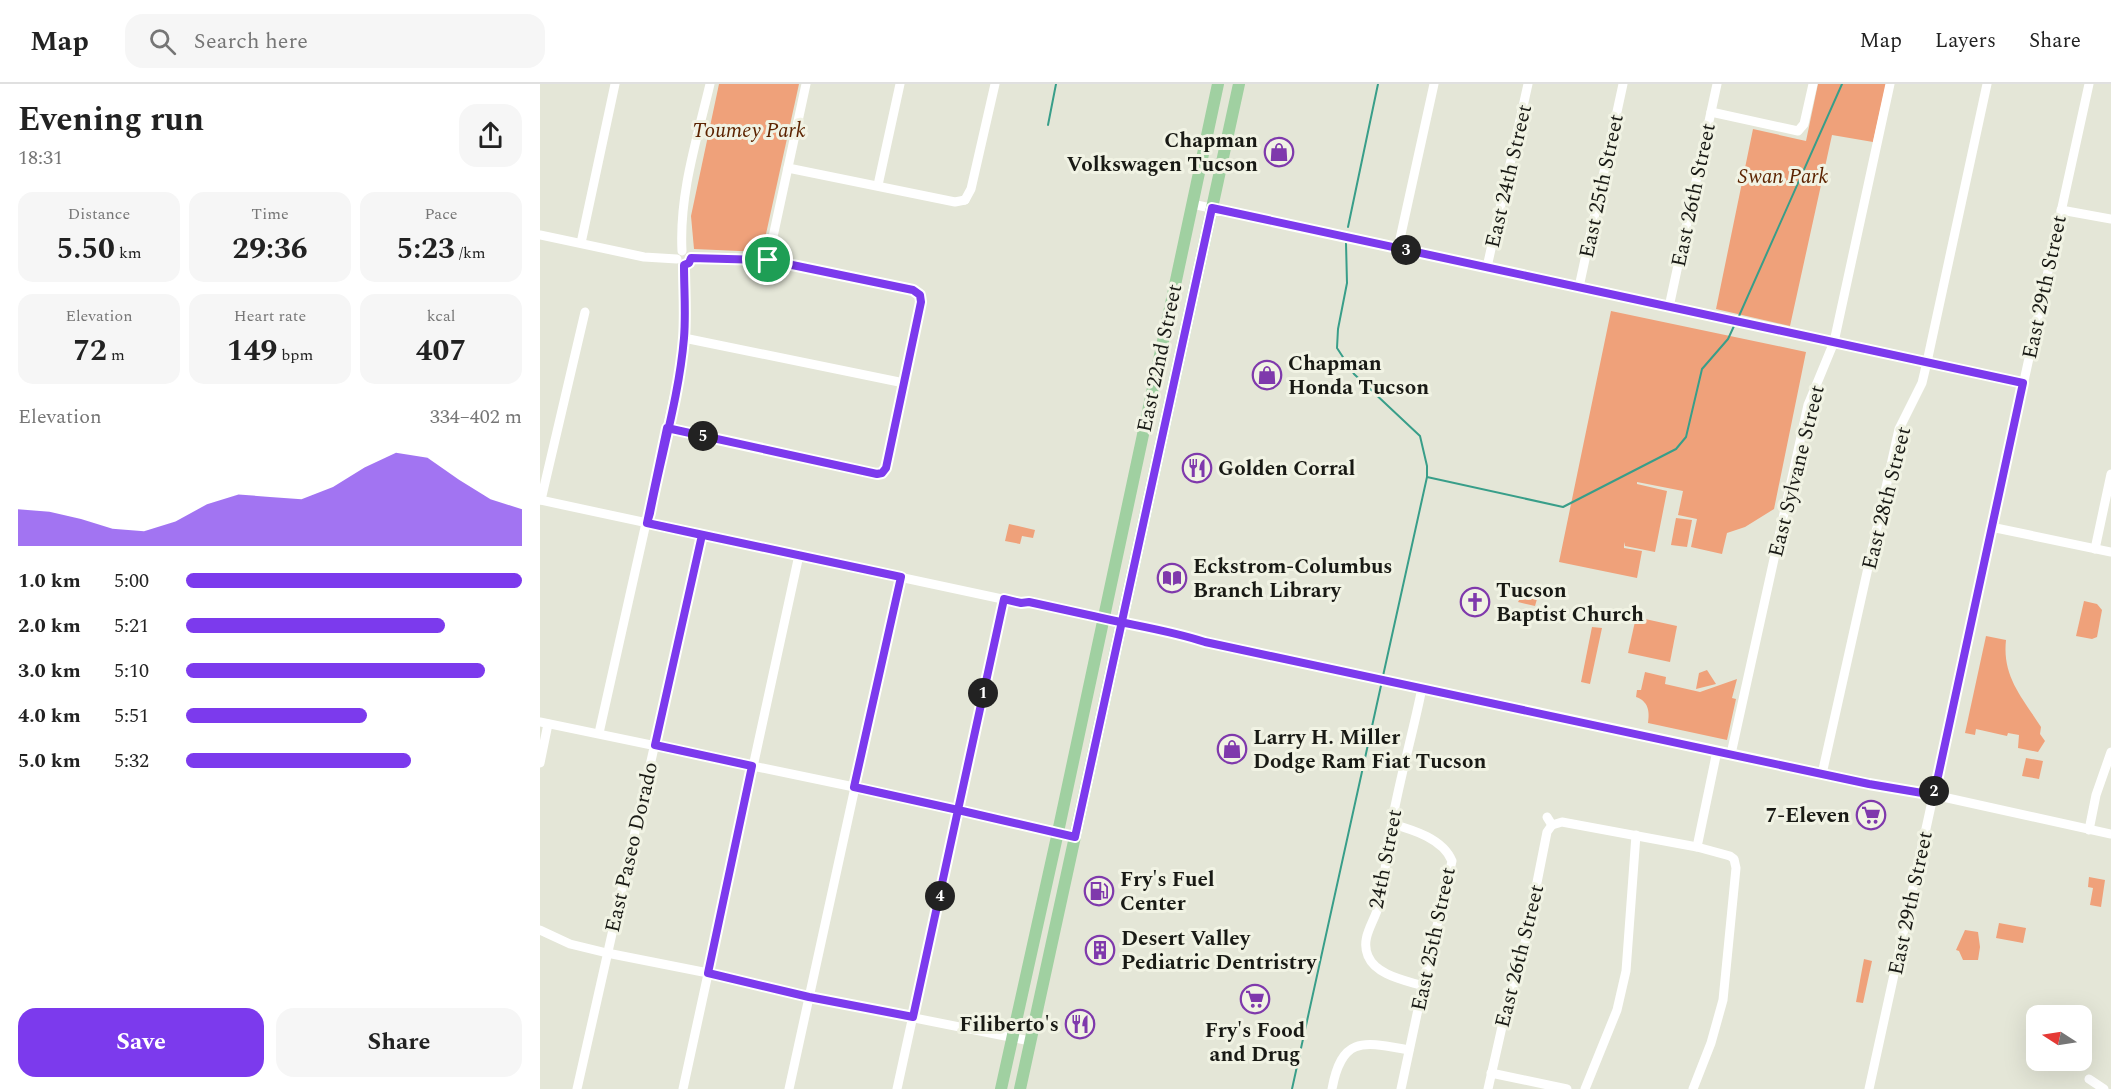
<!DOCTYPE html>
<html lang="en">
<head>
<meta charset="utf-8">
<style>
  body { margin:0; font-family:Spectral,serif; background:#f6f6f6; color:#222; height:100vh; display:flex; flex-direction:column; font-size:22px; white-space:nowrap }
  * { box-sizing:border-box; margin:0 }
  p { font-size:20px; color:#767676 }
  .icon { flex:none; width:33px; height:33px; fill:none; stroke:currentColor; stroke-width:2; stroke-linecap:round; stroke-linejoin:round }
  .map { position:relative; flex:1; overflow:hidden }
  .panel { display:flex; flex-direction:column; background:#fff; width:540px }
  .panel>* { flex:none }
  .needle { width:39px; rotate:282deg }
  .fabs { position:absolute; left:1486px; top:921px; display:grid; gap:12px }
  .fabs a { display:grid; place-items:center; width:66px; height:66px; border-radius:12px; background:#fff; box-shadow:0 6px 24px #0002; font-size:30px }
  .pin { position:absolute; display:grid; place-items:center; width:51px; height:51px; color:#fff; margin:-26px; border:3px solid #fff; border-radius:50%; box-shadow:0 2px 6px #0007 }
  .km { position:absolute; width:30px; height:30px; margin:-15px; border-radius:50%; background:#222; color:#fff; font-size:16px; line-height:30px; text-align:center }
  .round { display:grid; place-items:center; flex:none; width:63px; height:63px; border-radius:18px; background:#f6f6f6 }
  .summary { display:flex; align-items:center; justify-content:space-between; height:102px; padding:0 18px }
  h1 { font-size:33px; font-weight:700; line-height:45px }
  .stats { display:grid; grid-template-columns:repeat(3,1fr); gap:9px; height:102px; padding:6px 18px }
  .stats div { display:grid; align-content:center; border-radius:15px; background:#f6f6f6; text-align:center }
  .stats b { font-size:30px; font-weight:700 }
  .stats small { font-size:16px; font-weight:400 }
  .stats p { font-size:16px }
  .chart { height:168px; padding:12px 18px }
  .chart p { display:flex; justify-content:space-between }
  .chart svg { width:100%; height:108px; margin-top:6px; fill:#7c3aed; opacity:.7 }
  .action { display:flex; gap:12px; margin-top:auto; padding:12px 18px }
  .action a { flex:1; height:69px; border-radius:18px; background:#7c3aed; color:#fff; font-size:24px; font-weight:700; line-height:69px; text-align:center }
  .action a+a { background:#f6f6f6; color:#222 }
  ul { padding:0 18px; list-style:none; font-size:20px }
  li { display:grid; grid-template-columns:96px 72px 1fr; align-items:center; height:45px }
  li i { height:15px; border-radius:8px; background:#7c3aed }
  header { display:flex; align-items:center; gap:36px; box-sizing:border-box; height:84px; padding:0 30px; background:#fff; border-bottom:2px solid #e0e0e0 }
  header strong { font-size:28px }
  nav { display:flex; gap:33px; margin-inline-start:auto; font-size:21px }
  .search { width:420px; height:54px; background:#f6f6f6; display:flex; align-items:center; gap:15px; box-sizing:border-box; padding:0 21px; border-radius:18px; color:#767676; font-size:22px }
  main { display:flex; flex:1; min-height:0 }
  .map>svg:first-child { display:block }
  .green { fill:#efa17a }
  .lines { fill:none; stroke-linecap:round; stroke-linejoin:round }
  .stream { stroke:#389e89; stroke-width:2 }
  .minor { stroke:#fff; stroke-width:9 }
  .major { stroke:#a0d0a1; stroke-width:12 }
  .route-casing { stroke:#fff; stroke-width:12 }
  .route { stroke:#7c3aed; stroke-width:8 }
  .labels { text-anchor:middle; stroke-width:6; stroke-linejoin:round; paint-order:stroke }
  .park-label { font-size:21px; font-style:italic; fill:#5c2300; stroke:#f1f3e4 }
  .poi-label { font-size:21px; font-weight:bold; fill:#191a15; stroke:#f1f3e4; text-anchor:start }
  .street-label { font-size:21px; fill:#191a15; stroke:#f1f3e4 }
</style>
</head>
<body>
<header>
<strong>Map</strong>
<div class="search"><svg class="icon" aria-label="search" viewBox="0 0 24 24"><circle cx="10" cy="10" r="6"/><path d="M15 15l6 6"/></svg>Search here</div>
<nav><a>Map</a><a>Layers</a><a>Share</a></nav>
</header>
<main>
<section class="panel">
<div class="summary"><div><h1>Evening run</h1><p>18:31</p></div><a class="round"><svg class="icon" aria-label="share" viewBox="0 0 24 24"><path d="M12 15V3M7 8l5-5 5 5M5 13v7h14v-7"/></svg></a></div>
<div class="stats">
<div><p>Distance</p><b>5.50<small> km</small></b></div>
<div><p>Time</p><b>29:36</b></div>
<div><p>Pace</p><b>5:23<small> /km</small></b></div>
</div>
<div class="stats">
<div><p>Elevation</p><b>72<small> m</small></b></div>
<div><p>Heart rate</p><b>149<small> bpm</small></b></div>
<div><p>kcal</p><b>407</b></div>
</div>
<div class="chart"><p><span>Elevation</span>334–402 m</p>
<svg viewBox="0 0 160 44" preserveAspectRatio="none"><path d="M0 44V29L10 30L20 33L30 37L40 38L50 34L60 27L70 23L80 24L90 25L100 20L110 12L120 6L130 8L140 17L150 25L160 29V44z"/></svg>
</div>
<ul>
<li><b>1.0 km</b>5:00<i style="width:100%"></i></li>
<li><b>2.0 km</b>5:21<i style="width:77%"></i></li>
<li><b>3.0 km</b>5:10<i style="width:89%"></i></li>
<li><b>4.0 km</b>5:51<i style="width:54%"></i></li>
<li><b>5.0 km</b>5:32<i style="width:67%"></i></li>
</ul>
<div class="action"><a>Save</a><a>Share</a></div>
</section>
<div class="map">
<svg width="1571" height="1005" viewBox="0 0 1571 1005">
  <rect width="100%" height="100%" fill="#e4e6d7"/>
  <g class="green">
    <polygon points="179,0 259,0 222,168 154,165 151,132"/>
    <polygon points="1278,0 1346,0 1333,58 1292,51 1250,242 1176,225 1213,45 1266,57"/>
    <polygon points="1071,227 1266,268 1234,425 1205,443 1187,449 1182,470 1151,463 1157,435 1138,431 1143,407 1097,398 1097,400 1127,407 1115,468 1085,462 1084,458 1084,464 1102,467 1097,494 1019,478"/>
    <polygon points="1136,434 1152,436 1147,463 1131,461"/>
    <polygon points="469,440 495,446 493,454 482,452 480,460 465,457"/>
    <polygon points="985,505 999,508 995,522 978,518"/>
    <polygon points="1544,517 1557,520 1562,526 1557,553 1552,555 1536,552"/>
    <polygon points="1096,533 1137,542 1130,578 1088,569"/>
    <polygon points="1052,543 1062,544 1050,600 1041,598"/>
    <path d="M1446,552l20,4c-4,37 16,57 35,87l-1,7 5,7 -7,11 -20,-4 1,-13 -11,-2 -1,3 -31,-7 -1,6 -10,-2z"/>
    <polygon points="1167,586 1176,600 1156,605 1159,589"/>
    <path d="M1105,588l21,5 -1,7 35,8 37,-13 -5,19 4,1 -9,41 -79,-17c2,-12 0,-22 -12,-26l1,-7h4z"/>
    <polygon points="1486,674 1503,677 1499,695 1482,692"/>
    <polygon points="1549,793 1565,796 1561,823 1550,821 1553,804 1548,803"/>
    <polygon points="1459,839 1486,844 1483,859 1456,854"/>
    <polygon points="1425,846 1438,848 1440,863 1438,876 1423,876 1419,867 1416,866"/>
    <polygon points="1324,875 1332,877 1323,919 1316,918"/>
  </g>
  <g class="lines">
    <g class="stream">
      <polyline points="508,41 516,0"/>
      <polyline points="808,143 838,0"/>
      <polyline points="806,159 807,199 798,245 797,264 814,290 880,352 887,382 887,393"/>
      <polyline points="1199,232 1302,0"/>
      <polyline points="843,592 887,393 1023,423 1136,365 1146,353 1162,285 1188,255 1194,242"/>
      <polyline points="752,1005 842,597"/>
    </g>
    <g class="minor">
      <polyline points="1171,28 1258,47 1264,40 1273,0"/>
      <polyline points="248,84 415,118 425,116"/>
      <polyline points="338,101 360,0"/>
      <polyline points="425,116 431,105 455,0"/>
      <polyline points="652,120 1483,299"/>
      <polyline points="1521,126 1571,135"/>
      <polyline points="0,151 104,173 137,175"/>
      <polyline points="41,159 75,0"/>
      <polyline points="858,164 894,0"/>
      <path d="M142,167c-3,-57 15,-112 28,-167"/>
      <polyline points="228,176 266,0"/>
      <polyline points="947,183 988,0"/>
      <polyline points="1039,203 1083,0"/>
      <polyline points="1129,223 1177,0"/>
      <polyline points="144,254 364,299"/>
      <polyline points="127,344 337,390 342,389 346,384 381,218 380,211 373,205 228,176 151,174"/>
      <polyline points="0,416 481,519 489,518 648,552 665,558 1329,700 1394,711 1571,750"/>
      <polyline points="1,416 45,228"/>
      <polyline points="1451,443 1571,468"/>
      <polyline points="1555,465 1571,390"/>
      <path d="M882,604c-9,45 -22,89 -30,134 -5,28 -7,55 -13,82 -4,18 -19,33 -11,52 8,19 36,24 55,30"/>
      <polyline points="0,638 314,703 535,753"/>
      <polyline points="59,649 138,296 144,254 144,181"/>
      <polyline points="1191,670 1268,321 1294,258 1350,0"/>
      <polyline points="0,679 8,640"/>
      <polyline points="1282,690 1359,345 1382,299 1387,278 1447,0"/>
      <polyline points="1007,733 1012,741 1022,738 1157,763"/>
      <path d="M852,740c22,6 51,15 60,37l-29,125 -22,103"/>
      <polyline points="1549,746 1556,711 1571,668"/>
      <polyline points="0,846 30,860 67,869 168,889 269,913 490,957"/>
      <polyline points="951,989 1027,1005"/>
      <polyline points="1549,995 1564,1005"/>
      <polyline points="37,1005 162,451"/>
      <polyline points="143,1005 259,471"/>
      <polyline points="249,1005 361,493"/>
      <polyline points="357,1005 464,515"/>
      <path d="M792,1005c10,-54 32,-47 77,-39"/>
      <polyline points="948,1005 964,934 984,864 1007,748 1012,741"/>
      <polyline points="1045,1005 1077,926 1086,887 1096,751"/>
      <polyline points="1153,1005 1171,959 1183,916 1196,784 1194,775 1190,772 1157,763 1177,667"/>
      <polyline points="1329,1005 1549,0"/>
    </g>
    <g class="major">
      <polyline points="461,1005 518,748 678,0"/>
      <polyline points="480,1005 699,0"/>
    </g>
  </g>
  <g class="lines">
    <g class="route-casing">
      <path id="route" d="M228,176l-77,-2 -2,5 -5,2c0,24 2,49 0,73 -5,59 -23,117 -34,175l-3,10 254,54 -47,210 104,23 46,-211 17,4 8,-1 64,14c37,9 76,14 112,26l664,142 65,11 89,-412 -811,-175 -137,629 -117,-27 -45,207 -104,-20 -101,-24 44,-207 -97,-21 47,-210 -55,-12 20,-95 210,46 5,-1 4,-5 35,-166 -1,-7 -7,-5 -145,-30"/>
    </g>
    <use href="#route" class="route"/>
  </g>
  <defs>
    <g id="shop-ring" transform="scale(1.5)"><circle r="9.5" fill="#f1f3e4" stroke="#7f39ac" stroke-width="1.5"/><path d="M-5-2.5h2.3a2.7 3.5 0 0 1 5.4 0H5L5.5 6h-11ZM-1.5-2.5h3a1.5 2.3 0 0 0-3 0Z" fill="#7f39ac"/></g>
    <g id="restaurant-ring" transform="scale(1.5)"><circle r="9.5" fill="#f1f3e4" stroke="#7f39ac" stroke-width="1.5"/><path d="M-5-6h1v4h1v-4h1v4h1v-4h1v5L-1.5 .5V6h-2V.5L-5-1ZM5-6V6H3V1.5H1.5Q1.5-4 5-6Z" fill="#7f39ac"/></g>
    <g id="library-ring" transform="scale(1.5)"><circle r="9.5" fill="#f1f3e4" stroke="#7f39ac" stroke-width="1.5"/><path d="M-6-4Q-3-5.5-.7-3.5V5Q-3 3-6 4ZM6-4Q3-5.5 .7-3.5V5Q3 3 6 4Z" fill="#7f39ac"/></g>
    <g id="church-ring" transform="scale(1.5)"><circle r="9.5" fill="#f1f3e4" stroke="#7f39ac" stroke-width="1.5"/><path d="M-1.2-6h2.4v3.5h3.3v2.4h-3.3V6h-2.4V-.1h-3.3v-2.4h3.3Z" fill="#7f39ac"/></g>
    <g id="supermarket-ring" transform="scale(1.5)"><circle r="9.5" fill="#f1f3e4" stroke="#7f39ac" stroke-width="1.5"/><path d="M-6-5.5h2.5l.6 2H6L4.5 2H-2.5L-4.4-4H-6ZM-1.5 3.2a1.3 1.3 0 1 0 .1 0ZM3 3.2a1.3 1.3 0 1 0 .1 0Z" fill="#7f39ac"/></g>
    <g id="fuel-ring" transform="scale(1.5)"><circle r="9.5" fill="#f1f3e4" stroke="#7f39ac" stroke-width="1.5"/><path d="M-5.5-6h7V0h2V4h1.3V-2.5L3-4.5l.8-.8L6-3V5H2.5V1h-1V6h-7ZM-4.2-4.7v3.2H.2V-4.7Z" fill="#7f39ac"/></g>
    <g id="building-ring" transform="scale(1.5)"><circle r="9.5" fill="#f1f3e4" stroke="#7f39ac" stroke-width="1.5"/><path d="M-4-6H4V6H1V3H-1V6H-4ZM-2.5-4.3h1.7v1.8h-1.7ZM.8-4.3h1.7v1.8H.8ZM-2.5-1h1.7V.8h-1.7ZM.8-1h1.7V.8H.8Z" fill="#7f39ac"/></g>
  </defs>
  <g fill-rule="evenodd">
    <use href="#shop-ring" x="739" y="68"/>
    <use href="#shop-ring" x="727" y="291"/>
    <use href="#restaurant-ring" x="657" y="384"/>
    <use href="#library-ring" x="632" y="494"/>
    <use href="#church-ring" x="935" y="518"/>
    <use href="#shop-ring" x="692" y="665"/>
    <use href="#supermarket-ring" x="1331" y="731"/>
    <use href="#fuel-ring" x="559" y="807"/>
    <use href="#building-ring" x="560" y="866"/>
    <use href="#supermarket-ring" x="715" y="915"/>
    <use href="#restaurant-ring" x="540" y="940"/>
  </g>
  <g class="labels">
    <g class="park-label">
      <text x="209" y="53">Toumey Park</text>
      <text x="1243" y="99">Swan Park</text>
    </g>
    <g class="poi-label">
      <text x="718" y="63" text-anchor="end">Chapman<tspan x="718" dy="24">Volkswagen Tucson</tspan></text>
      <text x="748" y="286">Chapman<tspan x="748" dy="24">Honda Tucson</tspan></text>
      <text x="678" y="391">Golden Corral</text>
      <text x="653" y="489">Eckstrom-Columbus<tspan x="653" dy="24">Branch Library</tspan></text>
      <text x="956" y="513">Tucson<tspan x="956" dy="24">Baptist Church</tspan></text>
      <text x="713" y="660">Larry H. Miller<tspan x="713" dy="24">Dodge Ram Fiat Tucson</tspan></text>
      <text x="1310" y="738" text-anchor="end">7-Eleven</text>
      <text x="580" y="802">Fry's Fuel<tspan x="580" dy="24">Center</tspan></text>
      <text x="581" y="861">Desert Valley<tspan x="581" dy="24">Pediatric Dentristry</tspan></text>
      <text x="519" y="947" text-anchor="end">Filiberto's</text>
      <text x="715" y="953" text-anchor="middle">Fry's Food<tspan x="715" dy="24">and Drug</tspan></text>
    </g>
    <g class="street-label">
      <text transform="translate(968 92) rotate(-77)" y="7">East 24th Street</text>
      <text transform="translate(1061 102) rotate(-78)" y="7">East 25th Street</text>
      <text transform="translate(1153 111) rotate(-78)" y="7">East 26th Street</text>
      <text transform="translate(1504 203) rotate(-78)" y="7">East 29th Street</text>
      <text transform="translate(619 274) rotate(-78)" y="7">East 22nd Street</text>
      <text transform="translate(1256 387) rotate(-76)" y="7">East Sylvane Street</text>
      <text transform="translate(1346 414) rotate(-76)" y="7">East 28th Street</text>
      <text transform="translate(91 763) rotate(-77)" y="7">East Paseo Dorado</text>
      <text transform="translate(845 775) rotate(-79)" y="7">24th Street</text>
      <text transform="translate(1370 819) rotate(-78)" y="7">East 29th Street</text>
      <text transform="translate(893 855) rotate(-78)" y="7">East 25th Street</text>
      <text transform="translate(979 872) rotate(-76)" y="7">East 26th Street</text>
    </g>
  </g>
</svg>
<div class="fabs">
<a><svg class="needle" viewBox="-14 -14 28 28"><path d="M0-13l5 13h-10z" fill="#e53935"/><path d="M0 13l5-13h-10z" fill="#767676"/></svg></a>
</div>
<div class="pin" style="left:228px;top:176px;background:#1e9e55"><svg class="icon" aria-label="arrive" viewBox="0 0 24 24"><path d="M6 21V4h12l-3 4 3 4H6"/></svg></div>
<b class="km" style="left:443px;top:609px">1</b>
<b class="km" style="left:1394px;top:707px">2</b>
<b class="km" style="left:866px;top:166px">3</b>
<b class="km" style="left:400px;top:812px">4</b>
<b class="km" style="left:163px;top:352px">5</b>
</div>
</main>
</body>
</html>
